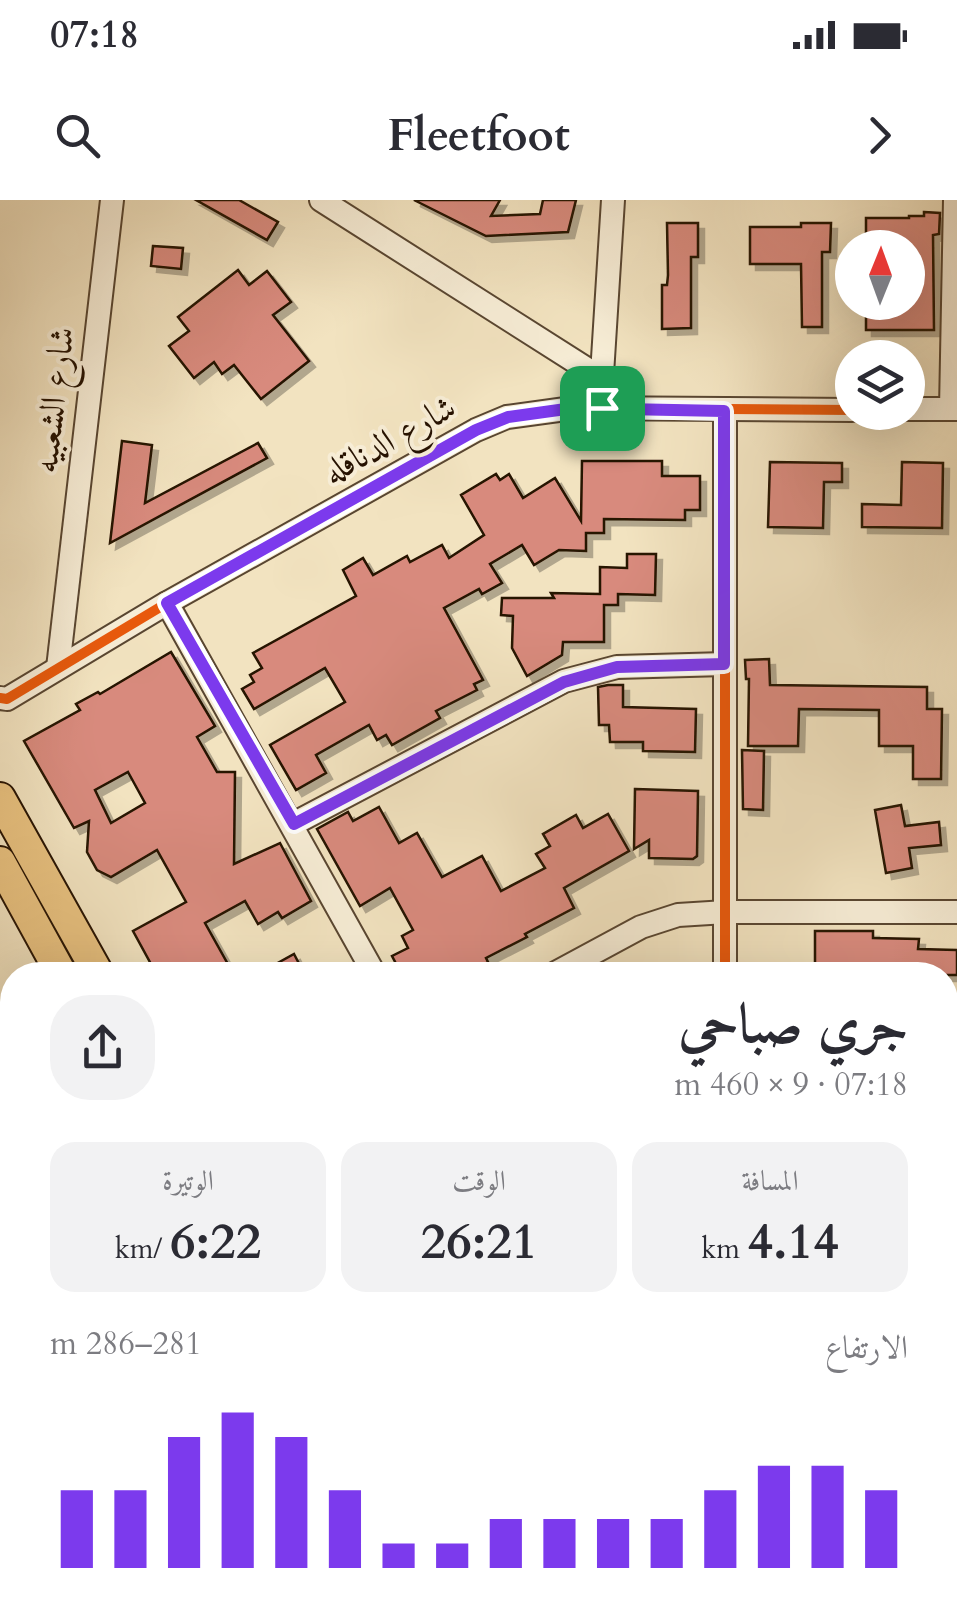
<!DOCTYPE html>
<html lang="ar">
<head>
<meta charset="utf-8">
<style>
  body { margin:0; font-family:Cardo,Amiri,serif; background:#f2f2f3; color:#2b2b33; direction:rtl; height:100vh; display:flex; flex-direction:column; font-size:38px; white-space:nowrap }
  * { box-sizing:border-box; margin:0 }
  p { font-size:32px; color:#7c7c81 }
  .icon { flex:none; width:55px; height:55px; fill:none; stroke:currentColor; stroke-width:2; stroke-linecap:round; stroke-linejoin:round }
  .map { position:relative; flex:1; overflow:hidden; direction:ltr }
  .side { position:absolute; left:0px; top:762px; width:958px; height:642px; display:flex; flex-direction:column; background:#fff; border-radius:40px 40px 0 0; box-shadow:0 10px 40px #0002; direction:rtl }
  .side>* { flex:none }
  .needle { width:65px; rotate:1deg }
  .controls { position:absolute; left:835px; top:30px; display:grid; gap:20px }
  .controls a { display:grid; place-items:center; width:90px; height:90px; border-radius:50%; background:#fff; box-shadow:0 10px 40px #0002; font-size:50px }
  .pin { position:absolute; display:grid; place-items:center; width:85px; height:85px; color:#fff; margin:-42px; border-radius:20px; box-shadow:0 5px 15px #0006 }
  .round { display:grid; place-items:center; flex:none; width:105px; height:105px; border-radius:40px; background:#f2f2f3 }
  .overview { display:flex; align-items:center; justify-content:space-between; height:170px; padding:0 50px }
  h1 { font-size:55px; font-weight:600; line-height:75px }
  .stats { display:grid; grid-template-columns:repeat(3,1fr); gap:15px; height:170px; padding:10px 50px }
  .stats div { display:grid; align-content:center; border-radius:25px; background:#f2f2f3; text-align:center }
  .stats b { font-size:50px; font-weight:600 }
  .stats small { font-size:28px; font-weight:400 }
  .stats p { font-size:28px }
  .chart { height:280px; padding:20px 50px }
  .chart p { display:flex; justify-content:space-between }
  .chart svg { width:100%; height:180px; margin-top:10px; stroke:#7c3aed; stroke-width:6 }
  .status { display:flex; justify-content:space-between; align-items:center; height:70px; padding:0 50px; background:#fff; direction:ltr }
  .status svg { height:28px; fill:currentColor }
  header { display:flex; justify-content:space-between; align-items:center; height:130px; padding:0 50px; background:#fff; font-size:45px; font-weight:600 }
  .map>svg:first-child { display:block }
  .green { fill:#b8c495; stroke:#6f6b4b; stroke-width:2.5 }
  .building { fill:#d88a7d; stroke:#261201; stroke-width:2.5; fill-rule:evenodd; filter:url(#shadow) }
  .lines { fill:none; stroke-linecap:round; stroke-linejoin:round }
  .minor-casing { stroke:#594631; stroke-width:26 }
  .major-casing { stroke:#261201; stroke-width:34 }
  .minor { stroke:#f7edd6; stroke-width:22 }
  .major { stroke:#e9c280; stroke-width:30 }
  .cycleway-casing { stroke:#f7edd6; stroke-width:16 }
  .cycleway { stroke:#e8590c; stroke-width:10 }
  .route-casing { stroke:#fff; stroke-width:20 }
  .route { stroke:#7c3aed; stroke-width:12 }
  .labels { text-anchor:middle; stroke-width:8; stroke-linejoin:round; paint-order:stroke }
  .street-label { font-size:35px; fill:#261201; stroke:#f7edd6 }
</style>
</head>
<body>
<div class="status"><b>07:18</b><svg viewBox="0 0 49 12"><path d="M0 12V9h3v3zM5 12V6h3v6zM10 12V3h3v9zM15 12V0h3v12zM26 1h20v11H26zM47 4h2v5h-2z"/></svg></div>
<header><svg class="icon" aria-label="forward" viewBox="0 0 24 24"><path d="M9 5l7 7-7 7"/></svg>Fleetfoot<svg class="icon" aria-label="search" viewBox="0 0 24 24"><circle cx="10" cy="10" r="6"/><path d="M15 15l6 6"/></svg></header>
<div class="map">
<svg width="957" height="1404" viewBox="0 0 957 1404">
  <defs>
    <filter id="shadow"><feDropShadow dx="6" dy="6" stdDeviation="0" flood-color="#0004"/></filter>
  </defs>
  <rect width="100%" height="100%" fill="#f2e3c0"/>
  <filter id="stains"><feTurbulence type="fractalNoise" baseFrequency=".002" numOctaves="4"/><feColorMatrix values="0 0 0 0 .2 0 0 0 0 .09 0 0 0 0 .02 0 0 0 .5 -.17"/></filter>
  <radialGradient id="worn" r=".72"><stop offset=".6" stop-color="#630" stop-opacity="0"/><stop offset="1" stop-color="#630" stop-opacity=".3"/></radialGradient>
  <polygon class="green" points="2,1288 12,1338 12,1355 0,1358"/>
  <g class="building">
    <polygon points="196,0 239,0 278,22 267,40"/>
    <polygon points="414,0 500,0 491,16 540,14 543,0 576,0 568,32 486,36"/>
    <polygon points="924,12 940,13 939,34 933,35 934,130 866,130 866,102 908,102 908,48 866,48 866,18 909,18 909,16 924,16"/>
    <polygon points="667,23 698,23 698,57 691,57 691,128 662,129 662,85 667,85 668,75"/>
    <polygon points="801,23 831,23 830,52 822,52 822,127 802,127 801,64 750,64 750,27 801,27"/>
    <polygon points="153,46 183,48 181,69 151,66"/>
    <polygon points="238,70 249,85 267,71 291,102 273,115 309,161 261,199 234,165 222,174 214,162 194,178 169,146 189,131 178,117"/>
    <polygon points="122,241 152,245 145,303 258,243 267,258 110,343"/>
    <polygon points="582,261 662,261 662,276 700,276 700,310 685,310 685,320 604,319 604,333 586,333 586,351 559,350 534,365 522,345 490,364 502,383 482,394 479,389 444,408 483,480 474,484 477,490 436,511 440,518 392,545 386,535 377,540 369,525 316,555 326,573 296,590 270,545 345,502 325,468 254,509 242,489 254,482 250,475 262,468 253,453 356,396 343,370 363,358 373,375 407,356 410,362 442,345 449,358 484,335 461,295 496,274 500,280 509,274 523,298 555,278 581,321"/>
    <polygon points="770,262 842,263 842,282 824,282 823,328 768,327"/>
    <polygon points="902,262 943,263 942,328 862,327 862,304 901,305"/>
    <polygon points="627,354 656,354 655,395 618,394 618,405 604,405 604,442 563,442 562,455 527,476 512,448 513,416 501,415 502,398 554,398 551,393 600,394 600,367 627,368"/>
    <path d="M171,452l44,74 -18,11 20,35h18l-1,92 46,-21 31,58 -29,17 -4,-6 -20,12 -13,-23 -40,22 29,52h-77l-24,-44 53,-29 -29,-52 -46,27 -14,-7 -10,-18 2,-31 -15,7 -50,-87 56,-31 -4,-6 22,-12 2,2zM128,572l17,31 -34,20 -16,-33z"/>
    <polygon points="769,459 770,485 927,487 927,509 942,509 941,579 913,579 913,546 879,546 879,510 799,509 798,546 748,546 749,479 746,479 745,460"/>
    <polygon points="608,485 623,485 623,507 696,509 695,552 643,551 643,542 610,542 609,525 599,525 598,487"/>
    <polygon points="742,550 764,551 763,610 743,609"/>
    <polygon points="635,589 698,591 697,656 693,659 649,658 649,640 634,649"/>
    <polygon points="901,605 905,626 939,622 941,645 909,648 912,668 886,673 875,610"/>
    <polygon points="379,607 399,643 417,633 442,677 482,656 501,691 545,668 536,654 550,646 543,634 576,615 583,628 608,614 629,651 564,688 574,708 525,734 527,737 486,758 488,762 464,775 402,775 392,756 408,748 402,736 413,730 390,688 360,706 317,629 348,612 353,621"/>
    <polygon points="815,731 873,731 873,738 919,739 918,749 957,750 957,775 815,775"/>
    <polygon points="294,754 305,775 256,775"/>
  </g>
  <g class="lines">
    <g class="minor-casing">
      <g id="minor">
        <polyline points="321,0 601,178"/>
        <polyline points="601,190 613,0"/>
        <polyline points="908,209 957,209"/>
        <polyline points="951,209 955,0"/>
        <polyline points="725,211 725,775"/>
        <polyline points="167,403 375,775"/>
        <polyline points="58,468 112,0"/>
        <polyline points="0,498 7,499 167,403 476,230 507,217 573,208 852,210"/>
        <polyline points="293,624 564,481 617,467 725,464"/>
        <polyline points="552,775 641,727 678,715 726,712 957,712"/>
        <polyline points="945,875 957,875"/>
        <polyline points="0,982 12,981"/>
        <polyline points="945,1026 957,1026"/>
        <polyline points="0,1140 12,1137"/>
        <polyline points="945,1193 957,1193"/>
        <polyline points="0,1253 9,1266 12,1286"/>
        <polyline points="0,1367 12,1365"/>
        <polyline points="945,1391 957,1393"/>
        <polyline points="18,1404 20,1392"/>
        <polyline points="301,1404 359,1392"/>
        <polyline points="705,1404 705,1392"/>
      </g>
    </g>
    <g class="major-casing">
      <g id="major">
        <polyline points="0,598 99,775"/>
        <polyline points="0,662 62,775"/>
        <polyline points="408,1392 415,1404"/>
        <polyline points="444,1392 451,1404"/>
      </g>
    </g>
    <use href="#minor" class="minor"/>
    <use href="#major" class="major"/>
    <g class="cycleway-casing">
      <g id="cycleway">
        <polyline points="725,211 725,775"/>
        <polyline points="0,498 7,499 167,403 476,230 507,217 573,208 852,210"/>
      </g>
    </g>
    <use href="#cycleway" class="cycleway"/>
  </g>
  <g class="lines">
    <g class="route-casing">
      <polygon id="route" points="573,208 724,211 724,464 617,467 564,482 294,624 167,403 476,230 508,217"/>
    </g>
    <use href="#route" class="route"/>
  </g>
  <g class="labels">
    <g class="street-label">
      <text transform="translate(53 200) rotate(-83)" y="12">شارع الشعبيه</text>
      <text transform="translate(389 239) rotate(-29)" y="12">شارع الدناقله</text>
    </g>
  </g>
  <rect width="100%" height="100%" filter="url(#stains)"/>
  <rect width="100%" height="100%" fill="url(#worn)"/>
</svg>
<div class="controls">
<a><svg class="needle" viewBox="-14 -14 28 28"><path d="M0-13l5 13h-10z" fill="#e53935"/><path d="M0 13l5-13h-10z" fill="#7c7c81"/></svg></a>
<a><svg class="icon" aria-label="layers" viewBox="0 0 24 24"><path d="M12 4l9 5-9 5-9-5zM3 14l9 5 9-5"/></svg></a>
</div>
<div class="pin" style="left:602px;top:208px;background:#1e9e55"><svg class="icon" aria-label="arrive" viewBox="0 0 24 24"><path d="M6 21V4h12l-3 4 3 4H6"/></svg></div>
<section class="side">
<div class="overview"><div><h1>جري صباحي</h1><p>07:18 · 9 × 460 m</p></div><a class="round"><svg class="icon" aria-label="share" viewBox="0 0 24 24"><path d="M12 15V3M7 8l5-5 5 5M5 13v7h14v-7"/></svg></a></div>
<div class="stats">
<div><p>المسافة</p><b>4.14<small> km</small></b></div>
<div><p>الوقت</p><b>26:21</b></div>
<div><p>الوتيرة</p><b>6:22<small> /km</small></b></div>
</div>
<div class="chart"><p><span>الارتفاع</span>281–286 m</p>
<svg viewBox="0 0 160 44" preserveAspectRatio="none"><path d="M5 44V25M15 44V25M25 44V12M35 44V6M45 44V12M55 44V25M65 44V38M75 44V38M85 44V32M95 44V32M105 44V32M115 44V32M125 44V25M135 44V19M145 44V19M155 44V25"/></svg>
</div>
</section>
</div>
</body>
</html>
